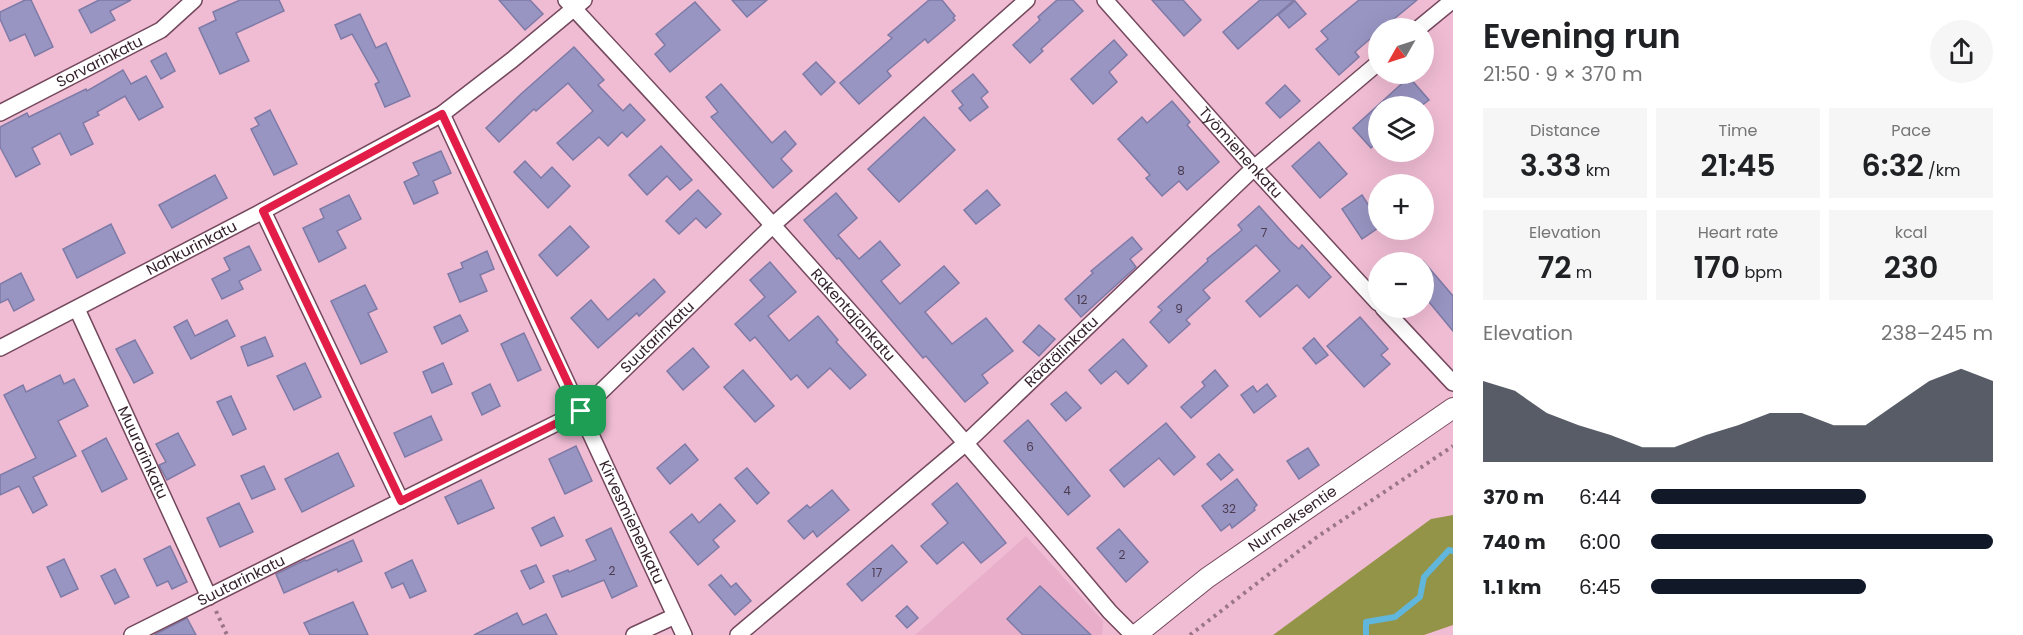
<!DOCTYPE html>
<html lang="en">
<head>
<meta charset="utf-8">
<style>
  body { margin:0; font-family:Poppins,sans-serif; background:#f6f6f6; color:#202124; height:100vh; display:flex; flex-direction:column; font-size:22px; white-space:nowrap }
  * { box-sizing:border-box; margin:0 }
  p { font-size:20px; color:#757577 }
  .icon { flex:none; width:33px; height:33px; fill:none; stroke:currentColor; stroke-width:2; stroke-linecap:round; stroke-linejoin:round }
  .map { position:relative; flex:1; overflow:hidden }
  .panel { display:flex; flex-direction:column; background:#fff; width:570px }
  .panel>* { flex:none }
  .needle { width:39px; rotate:231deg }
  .buttons { position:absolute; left:1368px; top:18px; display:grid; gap:12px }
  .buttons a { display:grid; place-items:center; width:66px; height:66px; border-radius:50%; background:#fff; box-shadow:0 6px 24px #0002; font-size:30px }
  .pin { position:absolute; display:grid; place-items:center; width:51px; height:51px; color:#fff; margin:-26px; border-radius:12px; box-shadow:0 3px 9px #0006 }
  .round { display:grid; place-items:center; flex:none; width:63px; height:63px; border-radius:32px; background:#f6f6f6 }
  .overview { display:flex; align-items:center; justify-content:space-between; height:102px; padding:0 30px }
  h1 { font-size:33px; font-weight:600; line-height:45px }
  .stats { display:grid; grid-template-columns:repeat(3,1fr); gap:9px; height:102px; padding:6px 30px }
  .stats div { display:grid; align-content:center; border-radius:0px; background:#f6f6f6; text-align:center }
  .stats b { font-size:30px; font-weight:600 }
  .stats small { font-size:16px; font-weight:400 }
  .stats p { font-size:16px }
  .chart { height:168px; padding:12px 30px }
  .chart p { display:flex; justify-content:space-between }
  .chart svg { width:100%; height:108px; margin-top:6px; fill:#111827; opacity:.7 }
  ul { padding:0 30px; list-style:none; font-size:20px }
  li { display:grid; grid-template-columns:96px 72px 1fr; align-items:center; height:45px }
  li i { height:15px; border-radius:8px; background:#111827 }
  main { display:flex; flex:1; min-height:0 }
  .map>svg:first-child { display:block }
  .built { fill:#e8aeca }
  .forest { fill:#949448 }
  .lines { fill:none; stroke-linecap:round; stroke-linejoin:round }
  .stream { stroke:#60b6db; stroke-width:6 }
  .building { fill:#9995c3; stroke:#7e7aa6; stroke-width:1.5 }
  .minor-casing { stroke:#74485d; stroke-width:18 }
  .tertiary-casing { stroke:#74485d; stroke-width:22 }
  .path { stroke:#9b7687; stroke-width:4; stroke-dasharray:3 4.5; stroke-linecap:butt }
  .minor { stroke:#fff; stroke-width:15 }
  .tertiary { stroke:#fff; stroke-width:20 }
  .route-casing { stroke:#fff; stroke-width:12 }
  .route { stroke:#e11d48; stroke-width:8 }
  .labels { text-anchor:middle; stroke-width:4.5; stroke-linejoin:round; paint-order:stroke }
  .number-label { font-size:12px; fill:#4c3c50 }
  .street-label { font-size:15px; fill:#321f29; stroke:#fdc8e1 }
</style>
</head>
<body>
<main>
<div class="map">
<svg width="1453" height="635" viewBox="0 0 1453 635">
  <rect width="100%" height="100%" fill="#f0bcd4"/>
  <polygon class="built" points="1026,536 1103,621 1102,635 915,635"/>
  <polygon class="forest" points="1453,515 1453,625 1424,635 1273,635 1431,519"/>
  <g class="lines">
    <polyline class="stream" points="1366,635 1366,622 1395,617 1420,597 1424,577 1449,550 1453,551"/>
  </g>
  <g class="building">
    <polygon points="25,0 31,0 53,47 35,56 25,34 10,41 0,19 0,12"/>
    <polygon points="99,0 131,0 110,11 115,20 91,33 79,10"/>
    <polygon points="240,0 279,0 284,11 236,33 249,61 220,74 199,28 216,20 213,12"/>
    <polygon points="499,0 530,0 543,14 525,30"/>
    <polygon points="732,0 767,0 747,17"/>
    <polygon points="929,0 942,0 955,16 953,18 955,20 928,43 925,39 887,71 891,76 859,104 840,83 892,38 888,35"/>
    <polygon points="1057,0 1073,0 1083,11 1041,49 1043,51 1030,63 1013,45 1040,20 1038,17"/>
    <polygon points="1152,0 1183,0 1201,20 1184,36"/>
    <polygon points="1260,0 1294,0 1238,49 1223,32"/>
    <polygon points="1359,0 1417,0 1383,28 1378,28 1378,32 1355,52 1359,57 1339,75 1316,49 1328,39 1321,31"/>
    <polygon points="1295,1 1306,14 1289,28 1278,15"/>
    <polygon points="695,2 720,30 670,72 655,54 665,45 656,34"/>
    <polygon points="360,14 376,48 386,43 410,96 385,107 375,84 379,82 352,34 341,39 335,25"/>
    <polygon points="1114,40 1127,55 1109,72 1117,82 1093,104 1071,79"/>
    <polygon points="574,47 604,80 598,85 623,111 630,104 645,120 627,137 622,132 608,146 599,137 573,160 557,143 593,111 568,83 536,111 534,109 499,142 486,128 521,94"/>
    <polygon points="166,53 175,71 161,79 151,61"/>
    <polygon points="816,62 835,82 821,95 803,74"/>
    <polygon points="123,70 131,84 146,76 163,107 139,120 125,96 97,112 99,115 83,123 93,144 71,155 60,133 32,148 40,164 16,177 0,147 0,127 27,113 29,117 86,89 87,91"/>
    <polygon points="973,74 988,92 981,98 988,107 970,121 959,108 963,105 952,91"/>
    <polygon points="1409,77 1429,100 1421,106 1378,106 1378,141 1371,148 1353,128"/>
    <polygon points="721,84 772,143 785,131 796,144 781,159 792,171 773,188 711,117 718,112 706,97"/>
    <polygon points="1285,85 1300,101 1280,118 1266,103"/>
    <polygon points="1172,101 1190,122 1187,125 1219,162 1187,190 1179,181 1162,196 1146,178 1150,175 1118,139 1142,117 1147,123"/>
    <polygon points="270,110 297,164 274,175 251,129 259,125 255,118"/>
    <polygon points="924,117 955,150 899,202 868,169"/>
    <polygon points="1319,142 1347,174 1320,198 1292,166"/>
    <polygon points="661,146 692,180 680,190 667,176 647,195 629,175"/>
    <polygon points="441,151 451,173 433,181 438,193 414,204 404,182 419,175 413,163"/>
    <polygon points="525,161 541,178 552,167 570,186 548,208 514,172"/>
    <polygon points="215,175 227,198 172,228 159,205"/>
    <polygon points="698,190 721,214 706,228 696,218 679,234 666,221"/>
    <polygon points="987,190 1000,205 976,224 964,210"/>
    <polygon points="836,193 857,218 838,235 859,259 880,241 900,265 881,281 900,304 944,266 959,283 925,312 952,344 986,318 1013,351 982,375 988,383 965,402 926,356 923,358 839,258 837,259 804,220"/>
    <polygon points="349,195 361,219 337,231 346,248 319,262 303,228 324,218 320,209"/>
    <polygon points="1362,195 1378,220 1378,228 1362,239 1342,209"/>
    <polygon points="1259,206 1291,242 1299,249 1302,245 1331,277 1309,298 1297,285 1260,317 1246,301 1280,271 1256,245 1203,290 1210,298 1186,320 1190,324 1169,343 1150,322 1162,310 1158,307 1208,261 1207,259 1242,230 1238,225"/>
    <polygon points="111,224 125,253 77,278 63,249"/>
    <polygon points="570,226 589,247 557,276 539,255"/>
    <polygon points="1132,237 1142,249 1130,259 1136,267 1081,317 1065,299 1093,273 1091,271"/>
    <polygon points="249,246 261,270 239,281 243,289 222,299 212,279 230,270 224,258"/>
    <polygon points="487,251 494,269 480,275 487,291 460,302 448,274 463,268 461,263"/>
    <polygon points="770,262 796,292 768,316 789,341 818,316 838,340 836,342 866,375 850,389 830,368 808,388 797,375 791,380 755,337 750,341 735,324 765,297 750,280"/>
    <polygon points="1424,262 1453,296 1453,331 1424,296"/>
    <polygon points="21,273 34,300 14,311 8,299 0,303 0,284"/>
    <polygon points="654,279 665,292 639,316 637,313 598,348 571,318 591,300 608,320"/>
    <polygon points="365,285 377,309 368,313 387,352 361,364 331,301"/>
    <polygon points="460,315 468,331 442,344 434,327"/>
    <polygon points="1360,317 1388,349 1381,355 1390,364 1364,387 1327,346"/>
    <polygon points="187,320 195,336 227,320 235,336 191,359 174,327"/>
    <polygon points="1039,325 1055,339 1039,356 1023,342"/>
    <polygon points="524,333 541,370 518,381 501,344"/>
    <polygon points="265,337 273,356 248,366 241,347"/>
    <polygon points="1314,338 1328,355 1316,364 1303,348"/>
    <polygon points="1123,339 1147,366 1128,384 1116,371 1101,384 1089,370"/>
    <polygon points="135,340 153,373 134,383 116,349"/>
    <polygon points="693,348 709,367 683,390 667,371"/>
    <polygon points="305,363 321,397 294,410 277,376"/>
    <polygon points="443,363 452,384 432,393 423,372"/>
    <polygon points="743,370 774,406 755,422 724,387"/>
    <polygon points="1215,370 1228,386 1191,418 1181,407 1205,386 1202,382"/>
    <polygon points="60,375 64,384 74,379 88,406 58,421 76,456 33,477 47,505 33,513 19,486 0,495 0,475 36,458 4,395 23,385 26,392"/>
    <polygon points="490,384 500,406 482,415 472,393"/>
    <polygon points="1267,384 1276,396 1254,413 1241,395 1253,386 1257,392"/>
    <polygon points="1066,392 1081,408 1066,421 1051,404"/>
    <polygon points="231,396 246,429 233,435 217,402"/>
    <polygon points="431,416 442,440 405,457 394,433"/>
    <polygon points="1028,420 1090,496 1068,515 1004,441"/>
    <polygon points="1166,423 1195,457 1174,475 1159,458 1124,487 1110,470"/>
    <polygon points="178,433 195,465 167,480 159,465 166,462 156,444"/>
    <polygon points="106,438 127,479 102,492 82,451"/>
    <polygon points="685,444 698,460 670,484 657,468"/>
    <polygon points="576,446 592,481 565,494 549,459"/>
    <polygon points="1308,448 1319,465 1299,479 1287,461"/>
    <polygon points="338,453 354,486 302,512 285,479"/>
    <polygon points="1219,454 1233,470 1221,480 1207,464"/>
    <polygon points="264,466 275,489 252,499 241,476"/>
    <polygon points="747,468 769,493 757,504 735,478"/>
    <polygon points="1237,479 1257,505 1254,508 1255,510 1232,528 1230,524 1221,531 1202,506"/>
    <polygon points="481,480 494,508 458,524 445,497"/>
    <polygon points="957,483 1006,543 981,563 963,542 937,564 921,546 948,523 932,504"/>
    <polygon points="832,490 849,510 817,537 813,531 804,539 788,521 807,505 810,508"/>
    <polygon points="239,503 253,532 220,547 207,518"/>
    <polygon points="720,504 735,521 713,540 719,547 698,565 670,532 692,514 699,523"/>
    <polygon points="554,517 563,536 541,546 532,528"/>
    <polygon points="611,528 637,586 612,598 604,580 562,597 553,576 568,570 569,572 596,560 586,540"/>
    <polygon points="1119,529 1148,562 1126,582 1097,548"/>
    <polygon points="353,540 362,561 338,572 337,569 284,593 276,574 305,560 306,561"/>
    <polygon points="892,545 907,562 862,601 847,584"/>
    <polygon points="170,546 187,582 172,589 168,581 157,586 144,559"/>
    <polygon points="64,559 78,589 61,597 47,567"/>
    <polygon points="412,560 426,591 410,598 403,583 392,588 385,573"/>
    <polygon points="536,565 544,582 530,589 521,571"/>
    <polygon points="115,569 129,597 115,604 101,576"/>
    <polygon points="721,575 731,587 736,583 751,601 735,615 709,585"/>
    <polygon points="1040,586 1091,635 1023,635 1007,619"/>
    <polygon points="353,602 368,635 310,635 304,623"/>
    <polygon points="907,606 918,618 907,628 896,616"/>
    <polygon points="517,613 523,625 546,614 557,635 474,635"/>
    <polygon points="187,618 196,635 154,635"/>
  </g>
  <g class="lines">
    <g class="minor-casing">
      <g id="minor">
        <path id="s1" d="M566,0c187,200 368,403 544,612l23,23"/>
        <path id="s2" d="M1105,0l149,168 124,135"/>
        <polyline points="1419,28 1453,0"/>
        <path id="s3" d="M0,113l161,-83 33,-30"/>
        <path id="s4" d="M442,114l242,521"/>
        <polyline points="263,211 401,501"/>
        <polyline points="1383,308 1453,383"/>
        <path id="s5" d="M77,309l132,288"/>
        <path id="s6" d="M0,348l263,-137 179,-97 70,-54 72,-60"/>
        <path id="s7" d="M132,635l449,-224 193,-187 253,-224"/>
        <polyline points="634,635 675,616"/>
        <path id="s8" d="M738,635l229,-193 287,-274 124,-105"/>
      </g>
    </g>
    <g class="tertiary-casing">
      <g id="tertiary">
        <path id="s9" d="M1136,635l71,-57 246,-170"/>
      </g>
    </g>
    <g class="path">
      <polyline points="216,611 227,635"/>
      <polyline points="1190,635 1317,537 1453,446"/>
    </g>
    <use href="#minor" class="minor"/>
    <use href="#tertiary" class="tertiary"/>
  </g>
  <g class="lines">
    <g class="route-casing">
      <polygon id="route" points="442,114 581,411 401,501 263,211"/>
    </g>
    <use href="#route" class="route"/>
  </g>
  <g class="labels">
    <g class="number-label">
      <text x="1181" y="175">8</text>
      <text x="1264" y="237">7</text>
      <text x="1082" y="304">12</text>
      <text x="1179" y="313">9</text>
      <text x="1030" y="451">6</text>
      <text x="1067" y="495">4</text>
      <text x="1229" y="513">32</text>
      <text x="1122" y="559">2</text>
      <text x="612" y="575">2</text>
      <text x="877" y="577">17</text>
    </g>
    <g class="street-label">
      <text dy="5" stroke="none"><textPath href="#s3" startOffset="112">Sorvarinkatu</textPath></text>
      <text dy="5" stroke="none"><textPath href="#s2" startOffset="204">Työmiehenkatu</textPath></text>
      <text dy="5" stroke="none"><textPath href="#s6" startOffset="216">Nahkurinkatu</textPath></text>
      <text dy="5" stroke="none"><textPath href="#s1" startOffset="426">Rakentajankatu</textPath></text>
      <text dy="5" stroke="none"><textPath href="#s7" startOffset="608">Suutarinkatu</textPath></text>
      <text dy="5" stroke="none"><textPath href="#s8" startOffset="430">Räätälinkatu</textPath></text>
      <text dy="5" stroke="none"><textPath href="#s5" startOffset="158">Muurarinkatu</textPath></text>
      <text dy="5" stroke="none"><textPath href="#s9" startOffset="195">Nurmeksentie</textPath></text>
      <text dy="5" stroke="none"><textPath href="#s4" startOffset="450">Kirvesmiehenkatu</textPath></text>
      <text dy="5" stroke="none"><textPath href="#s7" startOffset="122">Suutarinkatu</textPath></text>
    </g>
  </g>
</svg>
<div class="buttons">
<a><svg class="needle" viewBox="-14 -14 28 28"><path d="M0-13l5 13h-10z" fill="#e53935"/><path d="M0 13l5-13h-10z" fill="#757577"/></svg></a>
<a><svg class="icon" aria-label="layers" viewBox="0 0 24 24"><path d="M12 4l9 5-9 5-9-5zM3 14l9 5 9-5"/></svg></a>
<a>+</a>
<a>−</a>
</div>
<div class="pin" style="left:581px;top:411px;background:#1e9e55"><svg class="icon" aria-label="arrive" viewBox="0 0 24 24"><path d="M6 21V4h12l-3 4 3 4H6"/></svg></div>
</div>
<section class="panel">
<div class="overview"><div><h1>Evening run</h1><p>21:50 · 9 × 370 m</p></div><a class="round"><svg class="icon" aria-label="share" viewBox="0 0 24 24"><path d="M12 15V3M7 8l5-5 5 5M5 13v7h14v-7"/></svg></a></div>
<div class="stats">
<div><p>Distance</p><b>3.33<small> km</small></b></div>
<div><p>Time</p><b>21:45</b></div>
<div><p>Pace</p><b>6:32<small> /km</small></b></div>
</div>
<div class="stats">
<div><p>Elevation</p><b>72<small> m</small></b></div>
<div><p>Heart rate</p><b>170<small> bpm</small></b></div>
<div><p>kcal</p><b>230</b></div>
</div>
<div class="chart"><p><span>Elevation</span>238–245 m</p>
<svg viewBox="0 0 160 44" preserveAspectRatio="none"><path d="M0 44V11L10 15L20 24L30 29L40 33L50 38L60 38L70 33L80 29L90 24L100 24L110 29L120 29L130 20L140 11L150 6L160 11V44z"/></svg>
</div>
<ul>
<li><b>370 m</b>6:44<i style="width:63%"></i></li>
<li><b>740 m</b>6:00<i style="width:100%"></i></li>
<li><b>1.1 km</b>6:45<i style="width:63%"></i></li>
</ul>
</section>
</main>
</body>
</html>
